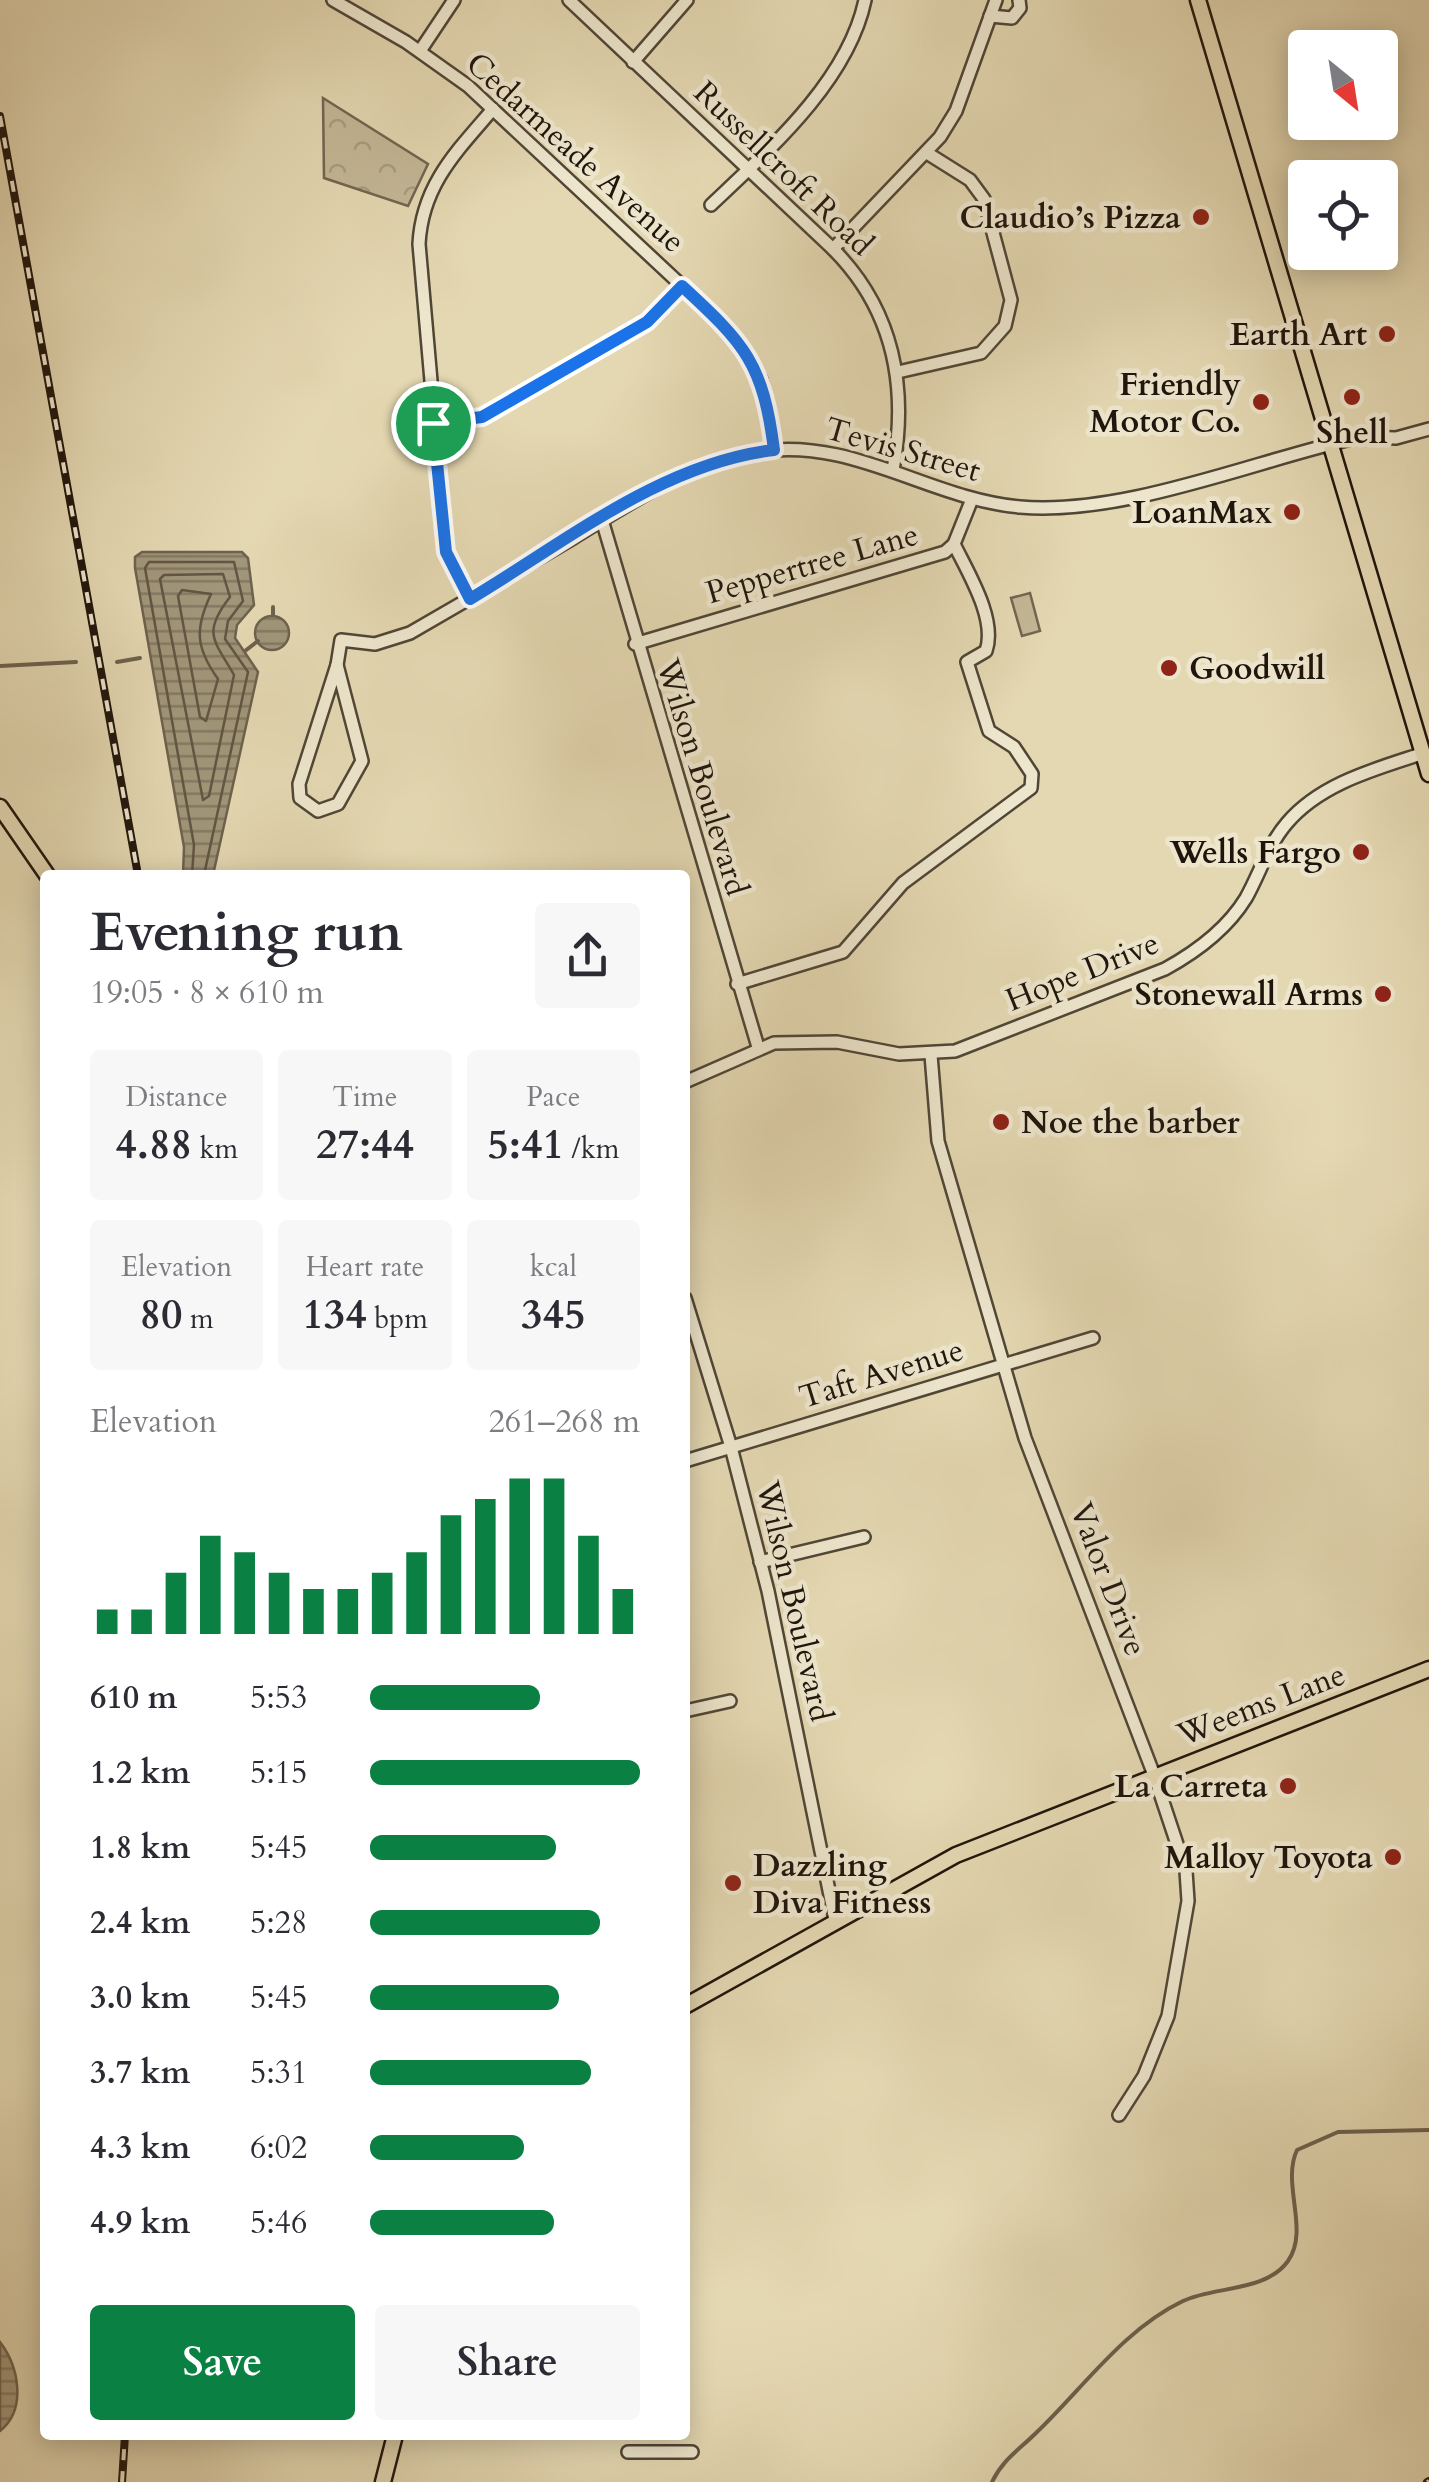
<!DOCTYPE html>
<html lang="en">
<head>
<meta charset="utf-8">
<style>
  body { margin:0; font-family:Cardo,serif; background:#f7f7f7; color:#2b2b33; height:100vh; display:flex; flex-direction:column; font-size:38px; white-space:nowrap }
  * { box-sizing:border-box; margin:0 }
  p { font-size:32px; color:#7c7c81 }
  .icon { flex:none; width:55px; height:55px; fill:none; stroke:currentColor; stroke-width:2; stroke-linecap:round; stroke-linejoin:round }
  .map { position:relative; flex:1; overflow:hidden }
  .side { position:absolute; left:40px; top:870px; width:650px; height:1570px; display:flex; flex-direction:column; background:#fff; border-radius:10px; box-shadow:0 5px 25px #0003 }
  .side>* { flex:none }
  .needle { width:65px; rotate:150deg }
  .tools { position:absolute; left:1288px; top:30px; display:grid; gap:20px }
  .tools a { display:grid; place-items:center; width:110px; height:110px; border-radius:10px; background:#fff; box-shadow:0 5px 25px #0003; font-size:50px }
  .pin { position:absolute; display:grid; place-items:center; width:85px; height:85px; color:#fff; margin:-42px; border:5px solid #fff; border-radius:50%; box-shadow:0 2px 10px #0007 }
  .round { display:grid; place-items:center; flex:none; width:105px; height:105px; border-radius:10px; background:#f7f7f7 }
  .head { display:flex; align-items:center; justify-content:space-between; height:170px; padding:0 50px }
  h1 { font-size:55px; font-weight:700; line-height:75px }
  .stats { display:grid; grid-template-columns:repeat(3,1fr); gap:15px; height:170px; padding:10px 50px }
  .stats div { display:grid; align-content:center; border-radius:10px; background:#f7f7f7; text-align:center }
  .stats b { font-size:42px; font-weight:700 }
  .stats small { font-size:28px; font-weight:400 }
  .stats p { font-size:28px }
  .chart { height:280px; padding:20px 50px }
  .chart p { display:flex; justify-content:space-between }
  .chart svg { width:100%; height:180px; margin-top:10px; stroke:#0b8043; stroke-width:6 }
  .primary-button { display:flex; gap:20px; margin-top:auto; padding:20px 50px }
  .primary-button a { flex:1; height:115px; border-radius:10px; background:#0b8043; color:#fff; font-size:40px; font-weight:700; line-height:115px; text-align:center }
  .primary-button a+a { background:#f7f7f7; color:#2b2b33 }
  ul { padding:0 50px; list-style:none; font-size:32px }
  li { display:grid; grid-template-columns:160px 120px 1fr; align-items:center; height:75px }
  li i { height:25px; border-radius:12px; background:#0b8043 }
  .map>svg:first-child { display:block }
  .forest { fill:url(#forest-crowns); stroke:#716651; stroke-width:2.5 }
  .pitch { fill:#c3b796; stroke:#716651; stroke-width:2.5 }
  .water { fill:url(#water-rules); stroke:#6d624e; stroke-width:2.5 }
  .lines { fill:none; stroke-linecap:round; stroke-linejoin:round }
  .shore { stroke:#605643; stroke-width:2.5 }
  .stream { stroke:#6d624e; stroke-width:4 }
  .minor-casing { stroke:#504636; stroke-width:16 }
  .major-casing { stroke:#1f150c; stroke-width:19 }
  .minor { stroke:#ede6cd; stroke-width:11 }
  .major { stroke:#e4d8b2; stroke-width:14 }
  .rail-casing { stroke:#1f150c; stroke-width:8 }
  .rail { stroke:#ede6cd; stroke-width:4; stroke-dasharray:11; stroke-linecap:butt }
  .route-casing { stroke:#fff; stroke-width:20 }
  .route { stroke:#1a73e8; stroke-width:12 }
  .poi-dot { fill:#8f2418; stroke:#ede6cd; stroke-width:4 }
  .labels { text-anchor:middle; stroke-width:9; stroke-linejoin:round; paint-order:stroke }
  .street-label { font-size:32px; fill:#1f150c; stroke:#ede6cd }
  .poi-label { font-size:32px; font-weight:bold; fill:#1f150c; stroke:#ede6cd; text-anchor:end }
</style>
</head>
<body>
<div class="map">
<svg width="1429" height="2482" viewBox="0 0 1429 2482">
  <defs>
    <pattern id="forest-crowns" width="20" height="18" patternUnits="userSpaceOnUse" patternTransform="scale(2.5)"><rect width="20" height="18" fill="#c3b796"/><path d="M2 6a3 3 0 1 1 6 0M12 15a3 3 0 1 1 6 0" fill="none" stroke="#a79c80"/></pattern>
    <pattern id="water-rules" width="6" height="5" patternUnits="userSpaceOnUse" patternTransform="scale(2.5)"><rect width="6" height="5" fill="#a1967a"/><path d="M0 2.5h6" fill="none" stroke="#837962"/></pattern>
  </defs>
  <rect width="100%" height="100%" fill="#e4d8b2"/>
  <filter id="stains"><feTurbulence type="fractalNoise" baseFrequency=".002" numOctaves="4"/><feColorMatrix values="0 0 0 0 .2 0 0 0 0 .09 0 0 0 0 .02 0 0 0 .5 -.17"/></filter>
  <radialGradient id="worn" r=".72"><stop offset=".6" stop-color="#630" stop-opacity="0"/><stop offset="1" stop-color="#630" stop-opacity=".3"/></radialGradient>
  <polygon class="forest" points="323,98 428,164 408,206 324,178"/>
  <polygon class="pitch" points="1030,593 1040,631 1022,636 1011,598"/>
  <g class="water">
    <polygon points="142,552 242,552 248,558 254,605 237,625 235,638 258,672 213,875 183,875 184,847 135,568 135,557"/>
    <circle cx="272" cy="633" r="17"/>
    <path d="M0,2342c19,25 27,67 0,89z"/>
  </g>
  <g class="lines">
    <g class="shore">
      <path d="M223,574l7,23c-29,37 -15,44 4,78l-25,121 -6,4 -43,-221 4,-4z"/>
      <path d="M182,590l29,4c-16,34 -16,53 7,85l-12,42 -6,-4 -22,-121z"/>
      <polyline points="192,875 194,845 145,568 149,562 234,562 243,601 228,621 225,639 248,672 204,875"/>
    </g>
    <g class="stream">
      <polyline points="273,615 273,607"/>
      <polyline points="245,651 258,641"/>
      <polyline points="117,662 140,658"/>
      <polyline points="0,666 76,662"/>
      <path d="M992,2482c11,-23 27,-32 45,-50 46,-44 87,-103 146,-131 32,-15 83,-9 105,-40 22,-31 -7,-77 9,-111l41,-18 91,-2"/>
    </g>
    <g class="minor-casing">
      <g id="minor">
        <polyline points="333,0 406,42 468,86 725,326 761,380 774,450"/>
        <path d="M569,0l264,249c61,61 75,139 60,221"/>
        <polyline points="990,16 1012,18 1020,8 1019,0"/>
        <polyline points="420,51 454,0"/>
        <polyline points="633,62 687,0"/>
        <path d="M711,205c58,-55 137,-124 154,-205"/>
        <polyline points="833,249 940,137 956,111 996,0"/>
        <polyline points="898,372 981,353 1005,326 1011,300 984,199 970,180 927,153"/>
        <polyline points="433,423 482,417 647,323 683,286"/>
        <polyline points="602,520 758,1047"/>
        <path d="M469,599l-23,-47 -27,-308c3,-59 38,-93 74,-135"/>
        <polyline points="635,644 945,552 954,544 972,499"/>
        <path d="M337,665l4,-25 34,4 35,-11c54,-31 109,-63 163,-95 58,-35 115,-75 184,-86 95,-16 172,47 263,55 105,9 236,-47 340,-70l36,1 33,-9"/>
        <polygon points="337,665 362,761 338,804 318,811 300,798 299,784"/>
        <path d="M737,984l106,-32 60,-69 128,-95 1,-14 -18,-27 -25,-16 -22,-69 19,-11c11,-32 -18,-78 -32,-107"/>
        <polyline points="931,1055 938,1141 1025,1438 1154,1775 1186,1871 1188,1901 1168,2016 1144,2076 1119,2115"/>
        <path d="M685,1082l89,-39 63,-1 62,12 56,-3 210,-82c31,-17 62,-40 81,-71 14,-25 22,-53 41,-75 34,-40 89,-54 137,-70"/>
        <polyline points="685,1298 731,1447 768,1591 835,1920"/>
        <polyline points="685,1461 1093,1338"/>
        <polyline points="760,1562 864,1537"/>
        <polyline points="685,1711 730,1701"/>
        <polyline points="628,2452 692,2452"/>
      </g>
    </g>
    <g class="major-casing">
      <g id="major">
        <polyline points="1198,0 1429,774"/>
        <polyline points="0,807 47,875"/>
        <polyline points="685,2006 956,1855 1429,1669"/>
        <polyline points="383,2482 395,2435"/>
      </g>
    </g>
    <use href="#minor" class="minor"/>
    <use href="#major" class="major"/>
    <g class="rail-casing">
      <g id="rail">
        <polyline points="0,116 138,875"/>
        <polyline points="122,2482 125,2435"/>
        <polyline points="1427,2482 1429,2481"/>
      </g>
    </g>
    <use href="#rail" class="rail"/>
  </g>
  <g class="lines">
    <g class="route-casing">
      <path id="route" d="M682,286c63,58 81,77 92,164 -112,13 -210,93 -304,149l-24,-47 -13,-129 49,-6 165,-95z"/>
    </g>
    <use href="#route" class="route"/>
  </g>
  <g class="poi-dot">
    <circle cx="1201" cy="217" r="10"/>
    <circle cx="1387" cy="334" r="10"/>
    <circle cx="1352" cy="397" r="10"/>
    <circle cx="1261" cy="402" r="10"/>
    <circle cx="1292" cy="512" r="10"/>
    <circle cx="1169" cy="668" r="10"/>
    <circle cx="1361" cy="852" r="10"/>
    <circle cx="1383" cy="994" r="10"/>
    <circle cx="1001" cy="1122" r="10"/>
    <circle cx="1288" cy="1786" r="10"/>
    <circle cx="1393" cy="1857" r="10"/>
    <circle cx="733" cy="1883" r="10"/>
  </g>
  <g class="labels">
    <g class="street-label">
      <text transform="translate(576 152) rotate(42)" y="11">Cedarmeade Avenue</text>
      <text transform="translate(784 168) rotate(44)" y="11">Russellcroft Road</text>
      <text transform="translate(903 449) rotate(16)" y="11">Tevis Street</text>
      <text transform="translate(812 563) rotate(-16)" y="11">Peppertree Lane</text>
      <text transform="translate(703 777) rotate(73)" y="11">Wilson Boulevard</text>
      <text transform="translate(1082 971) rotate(-22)" y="11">Hope Drive</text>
      <text transform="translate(881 1373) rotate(-17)" y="11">Taft Avenue</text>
      <text transform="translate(1109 1579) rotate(69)" y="11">Valor Drive</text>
      <text transform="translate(795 1601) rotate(77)" y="11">Wilson Boulevard</text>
      <text transform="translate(1261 1704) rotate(-21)" y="11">Weems Lane</text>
    </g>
    <g class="poi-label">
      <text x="1181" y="228">Claudio’s Pizza</text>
      <text x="1367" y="345">Earth Art</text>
      <text x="1241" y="395">Friendly<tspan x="1241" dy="37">Motor Co.</tspan></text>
      <text x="1352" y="443" text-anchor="middle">Shell</text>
      <text x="1272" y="523">LoanMax</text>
      <text x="1189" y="679" text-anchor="start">Goodwill</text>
      <text x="1341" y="863">Wells Fargo</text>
      <text x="1363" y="1005">Stonewall Arms</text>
      <text x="1021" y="1133" text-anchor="start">Noe the barber</text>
      <text x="1268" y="1797">La Carreta</text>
      <text x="1373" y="1868">Malloy Toyota</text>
      <text x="753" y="1876" text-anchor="start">Dazzling<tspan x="753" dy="37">Diva Fitness</tspan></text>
    </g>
  </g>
  <rect width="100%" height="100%" filter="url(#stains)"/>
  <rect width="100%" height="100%" fill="url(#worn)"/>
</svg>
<div class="tools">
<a><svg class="needle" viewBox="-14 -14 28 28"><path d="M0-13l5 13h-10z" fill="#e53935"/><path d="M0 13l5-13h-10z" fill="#7c7c81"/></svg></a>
<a><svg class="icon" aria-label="locate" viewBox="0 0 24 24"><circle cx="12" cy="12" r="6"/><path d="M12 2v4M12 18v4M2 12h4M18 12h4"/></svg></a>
</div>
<div class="pin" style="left:433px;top:423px;background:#1e9e55"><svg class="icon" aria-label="arrive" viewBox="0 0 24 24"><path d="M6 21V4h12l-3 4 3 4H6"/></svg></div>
<section class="side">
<div class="head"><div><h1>Evening run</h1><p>19:05 · 8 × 610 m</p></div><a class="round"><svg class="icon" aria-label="share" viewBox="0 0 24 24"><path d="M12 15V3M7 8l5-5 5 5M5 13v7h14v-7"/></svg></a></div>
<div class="stats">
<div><p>Distance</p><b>4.88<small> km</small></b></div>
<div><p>Time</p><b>27:44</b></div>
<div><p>Pace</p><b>5:41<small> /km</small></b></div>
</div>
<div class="stats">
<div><p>Elevation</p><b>80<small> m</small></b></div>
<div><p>Heart rate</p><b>134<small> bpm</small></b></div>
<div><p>kcal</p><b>345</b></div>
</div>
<div class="chart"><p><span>Elevation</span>261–268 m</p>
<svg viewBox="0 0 160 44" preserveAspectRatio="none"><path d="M5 44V38M15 44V38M25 44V29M35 44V20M45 44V24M55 44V29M65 44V33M75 44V33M85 44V29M95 44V24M105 44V15M115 44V11M125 44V6M135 44V6M145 44V20M155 44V33"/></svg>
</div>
<ul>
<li><b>610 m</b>5:53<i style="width:63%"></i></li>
<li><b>1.2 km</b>5:15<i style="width:100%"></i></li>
<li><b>1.8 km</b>5:45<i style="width:69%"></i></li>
<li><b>2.4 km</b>5:28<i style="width:85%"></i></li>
<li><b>3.0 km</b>5:45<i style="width:70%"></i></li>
<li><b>3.7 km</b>5:31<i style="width:82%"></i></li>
<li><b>4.3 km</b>6:02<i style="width:57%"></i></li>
<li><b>4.9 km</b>5:46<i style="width:68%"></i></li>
</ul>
<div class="primary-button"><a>Save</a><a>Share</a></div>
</section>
</div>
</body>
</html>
